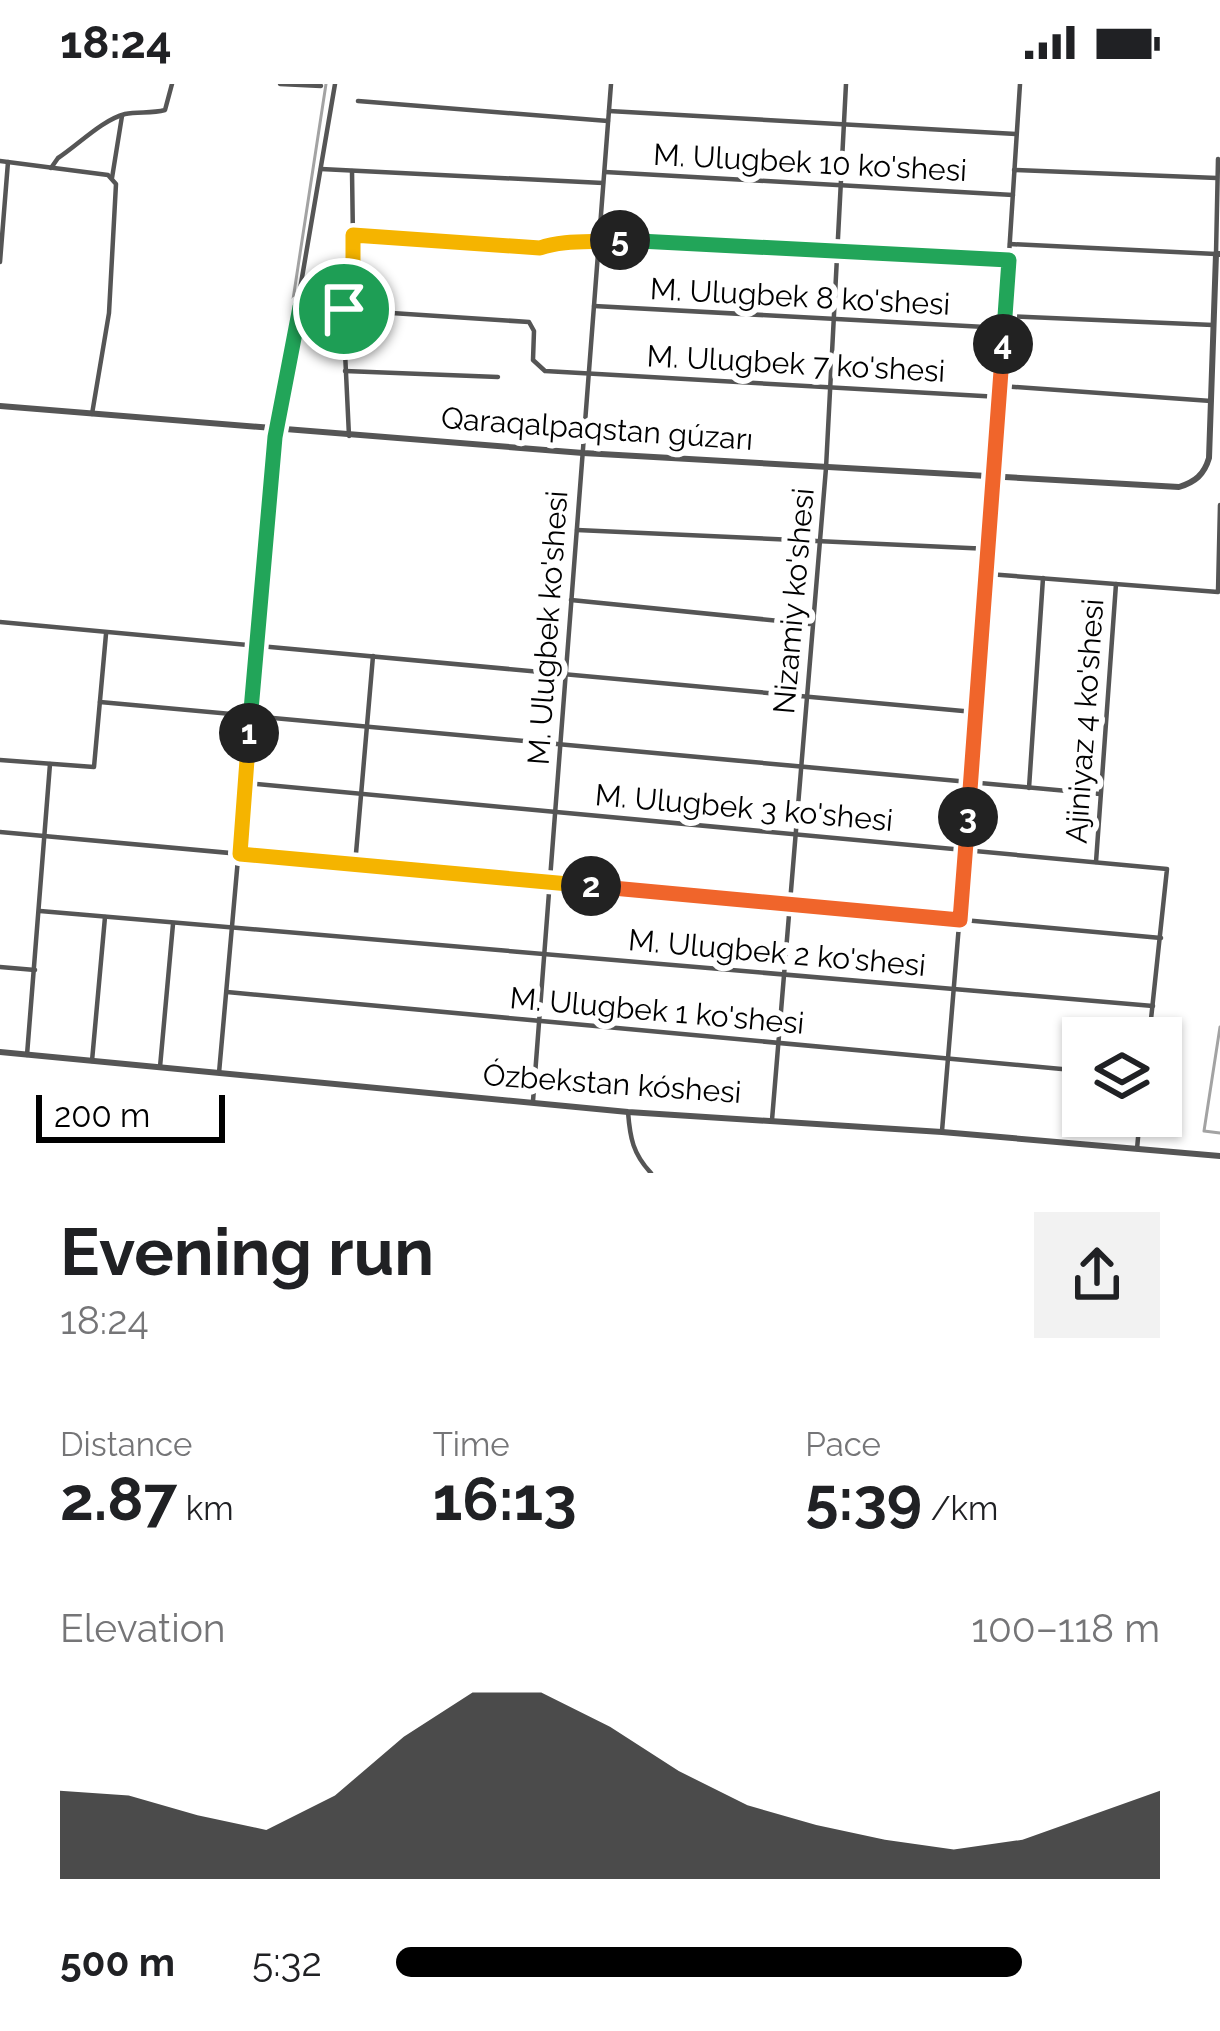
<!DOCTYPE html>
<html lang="en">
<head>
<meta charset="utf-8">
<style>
  body { margin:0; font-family:Raleway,sans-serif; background:#f2f2f2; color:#202124; height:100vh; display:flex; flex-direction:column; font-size:45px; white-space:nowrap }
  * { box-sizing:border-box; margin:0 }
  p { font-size:39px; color:#757577 }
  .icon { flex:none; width:66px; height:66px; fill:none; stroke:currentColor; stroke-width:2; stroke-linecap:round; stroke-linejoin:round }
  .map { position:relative; height:1089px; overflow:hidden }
  .details { display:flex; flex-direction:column; background:#fff; flex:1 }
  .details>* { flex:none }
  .controls { position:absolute; left:1062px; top:933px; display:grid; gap:24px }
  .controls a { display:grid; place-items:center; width:120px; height:120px; border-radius:0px; background:#fff; box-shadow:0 3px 9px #0004; font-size:60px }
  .scale { position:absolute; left:36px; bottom:30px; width:189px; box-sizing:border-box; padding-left:12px; border:6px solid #000; border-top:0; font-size:33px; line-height:42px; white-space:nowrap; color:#000; -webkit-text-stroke:9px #fff; paint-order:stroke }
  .pin { position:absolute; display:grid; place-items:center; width:102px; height:102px; color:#fff; margin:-51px; border:6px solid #fff; border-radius:50%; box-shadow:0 3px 12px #0007 }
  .km { position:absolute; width:60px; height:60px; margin:-30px; border-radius:50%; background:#222; color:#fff; font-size:33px; line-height:60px; text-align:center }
  .round { display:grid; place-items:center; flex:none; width:126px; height:126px; border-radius:0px; background:#f2f2f2 }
  .summary { display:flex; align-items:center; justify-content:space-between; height:204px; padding:0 60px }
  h1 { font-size:66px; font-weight:700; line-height:90px }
  .stats { display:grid; grid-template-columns:repeat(3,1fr); gap:18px; height:204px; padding:12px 60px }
  .stats div { display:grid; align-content:center }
  .stats b { font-size:60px; font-weight:700 }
  .stats small { font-size:33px; font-weight:400 }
  .stats p { font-size:33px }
  .chart { height:336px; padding:24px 60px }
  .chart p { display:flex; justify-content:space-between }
  .chart svg { width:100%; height:216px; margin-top:12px; fill:#000; opacity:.7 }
  ul { padding:0 60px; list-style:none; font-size:39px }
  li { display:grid; grid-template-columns:192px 144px 1fr; align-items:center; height:90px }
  li i { height:30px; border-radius:15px; background:#000 }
  .status { display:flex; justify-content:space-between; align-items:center; height:84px; padding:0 60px; background:#fff; direction:ltr }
  .status svg { height:33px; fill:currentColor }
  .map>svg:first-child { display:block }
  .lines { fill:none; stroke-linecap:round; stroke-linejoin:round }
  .stream { stroke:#a3a3a3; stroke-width:3 }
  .minor { stroke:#555; stroke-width:4.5 }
  .tertiary { stroke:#555; stroke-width:6 }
  .split-1-casing { stroke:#fff; stroke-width:24 }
  .split-2-casing { stroke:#fff; stroke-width:24 }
  .split-3-casing { stroke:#fff; stroke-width:24 }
  .split-4-casing { stroke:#fff; stroke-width:24 }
  .split-5-casing { stroke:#fff; stroke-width:24 }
  .split-6-casing { stroke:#fff; stroke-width:24 }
  .split-1 { stroke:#22a559; stroke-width:15 }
  .split-2 { stroke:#f5b400; stroke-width:15 }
  .split-3 { stroke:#f0652b; stroke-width:15 }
  .split-4 { stroke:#f0652b; stroke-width:15 }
  .split-5 { stroke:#22a559; stroke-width:15 }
  .split-6 { stroke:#f5b400; stroke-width:15 }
  .labels { text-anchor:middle; stroke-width:12; stroke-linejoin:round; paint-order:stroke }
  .street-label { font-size:30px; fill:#000; stroke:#fff }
</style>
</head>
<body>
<div class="status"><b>18:24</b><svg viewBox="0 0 49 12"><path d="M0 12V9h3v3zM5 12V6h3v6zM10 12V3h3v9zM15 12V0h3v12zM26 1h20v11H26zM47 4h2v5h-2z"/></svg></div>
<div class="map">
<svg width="1220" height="1089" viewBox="0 0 1220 1089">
  <rect width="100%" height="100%" fill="#fff"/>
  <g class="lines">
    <g class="stream">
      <polyline points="277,320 326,0"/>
      <polyline points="1220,943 1204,1047 1220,1049"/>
    </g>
    <g class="minor">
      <polyline points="280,0 321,2"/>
      <polyline points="358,17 608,37"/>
      <polyline points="609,27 1016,50"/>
      <polyline points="0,77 108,91 116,100 109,229 92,330"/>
      <path d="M51,84l7,-10c20,-13 44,-38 67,-44 13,-3 26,0 40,-4l7,-26"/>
      <polyline points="321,85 603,99"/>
      <polyline points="1014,86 1217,94"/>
      <polyline points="352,87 354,225"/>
      <polyline points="605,88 1013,111"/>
      <polyline points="112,94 122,32"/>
      <path d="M353,151l187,13c24,-9 49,-1 74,-8l395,20"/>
      <polyline points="1010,160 1216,170 1218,75"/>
      <polyline points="0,178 8,78"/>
      <polyline points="594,222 1004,244"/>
      <polyline points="300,223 529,238 534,247 533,276 545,287 1000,313"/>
      <polyline points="343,226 349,352"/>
      <polyline points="1005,232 1213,241"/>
      <polyline points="345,287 498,293"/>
      <polyline points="1001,302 1211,317"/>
      <polyline points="577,446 990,465"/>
      <polyline points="988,490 1218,508 1220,421"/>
      <polyline points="571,516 810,540"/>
      <polyline points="0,538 974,628"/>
      <polyline points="100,618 1100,710"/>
      <polyline points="0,676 94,683 106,550"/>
      <polyline points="246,699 1167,785 1149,954"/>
      <polyline points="1029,704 1043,494"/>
      <polyline points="0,748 1161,854"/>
      <polyline points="1096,778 1116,500"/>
      <polyline points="355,781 373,572"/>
      <polyline points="40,827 1153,922"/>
      <polyline points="0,883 35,886"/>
      <polyline points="227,908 1083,987"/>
      <polyline points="27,971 50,680"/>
      <polyline points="92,977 105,833"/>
      <polyline points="160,983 173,840"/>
      <polyline points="219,989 276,346 335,0"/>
      <polyline points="533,1017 611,0"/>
      <path d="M628,1028c2,26 5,42 23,61"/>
      <polyline points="772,1036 826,384 846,0"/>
      <polyline points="942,1047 990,465 1020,0"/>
      <polyline points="1137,1065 1140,1032"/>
    </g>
    <g class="tertiary">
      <path d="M0,322l583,47 596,34c16,-5 25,-12 30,-29l7,-204h4"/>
      <polyline points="0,968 628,1028 942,1048 1220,1072"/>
    </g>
  </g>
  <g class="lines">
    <g class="split-1-casing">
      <polyline id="split-1" points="249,649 275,353 300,223 344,225"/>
    </g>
    <g class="split-2-casing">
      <polyline id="split-2" points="249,649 240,770 591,802"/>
    </g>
    <g class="split-3-casing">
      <polyline id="split-3" points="591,802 960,836 968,733"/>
    </g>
    <g class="split-4-casing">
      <polyline id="split-4" points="968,733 1003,260"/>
    </g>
    <g class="split-5-casing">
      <polyline id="split-5" points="620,156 1009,176 1003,260"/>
    </g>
    <g class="split-6-casing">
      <path id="split-6" d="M344,225l9,1v-75l187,13c24,-9 55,-5 80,-8"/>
    </g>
    <use href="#split-1" class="split-1"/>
    <use href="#split-2" class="split-2"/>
    <use href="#split-3" class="split-3"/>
    <use href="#split-4" class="split-4"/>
    <use href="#split-5" class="split-5"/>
    <use href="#split-6" class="split-6"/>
  </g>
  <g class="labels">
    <g class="street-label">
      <text transform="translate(810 79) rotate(3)" y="10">M. Ulugbek 10 ko'shesi</text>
      <text transform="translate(800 213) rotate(3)" y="10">M. Ulugbek 8 ko'shesi</text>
      <text transform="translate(796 280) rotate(3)" y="10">M. Ulugbek 7 ko'shesi</text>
      <text transform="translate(597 345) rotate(4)" y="10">Qaraqalpaqstan gúzarı</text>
      <text transform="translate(794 517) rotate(-85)" y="10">Nizamiy ko'shesi</text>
      <text transform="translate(548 544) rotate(-86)" y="10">M. Ulugbek ko'shesi</text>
      <text transform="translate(1085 637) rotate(-86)" y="10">Ajiniyaz 4 ko'shesi</text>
      <text transform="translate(744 724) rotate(5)" y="10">M. Ulugbek 3 ko'shesi</text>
      <text transform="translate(777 869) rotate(5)" y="10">M. Ulugbek 2 ko'shesi</text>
      <text transform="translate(657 927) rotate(5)" y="10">M. Ulugbek 1 ko'shesi</text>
      <text transform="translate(612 1000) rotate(4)" y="10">Ózbekstan kóshesi</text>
    </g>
  </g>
</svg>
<div class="controls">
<a><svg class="icon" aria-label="layers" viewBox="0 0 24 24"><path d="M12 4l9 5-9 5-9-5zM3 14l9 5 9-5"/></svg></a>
</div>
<div class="scale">200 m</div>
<div class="pin" style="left:344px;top:225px;background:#1e9e55"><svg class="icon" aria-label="arrive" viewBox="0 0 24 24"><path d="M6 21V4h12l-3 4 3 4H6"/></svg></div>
<b class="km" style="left:249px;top:649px">1</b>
<b class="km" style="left:591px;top:802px">2</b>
<b class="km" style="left:968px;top:733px">3</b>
<b class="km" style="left:1003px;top:260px">4</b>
<b class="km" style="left:620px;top:156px">5</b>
</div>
<section class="details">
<div class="summary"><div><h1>Evening run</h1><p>18:24</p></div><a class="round"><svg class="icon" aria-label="share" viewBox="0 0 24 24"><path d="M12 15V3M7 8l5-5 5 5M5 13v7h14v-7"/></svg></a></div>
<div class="stats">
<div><p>Distance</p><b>2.87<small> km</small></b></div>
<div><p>Time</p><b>16:13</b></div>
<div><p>Pace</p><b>5:39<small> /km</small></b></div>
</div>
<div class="chart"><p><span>Elevation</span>100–118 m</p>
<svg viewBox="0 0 160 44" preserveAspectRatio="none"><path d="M0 44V26L10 27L20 31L30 34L40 27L50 15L60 6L70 6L80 13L90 22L100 29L110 33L120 36L130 38L140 36L150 31L160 26V44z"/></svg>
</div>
<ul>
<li><b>500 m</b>5:32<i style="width:82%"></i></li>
</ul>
</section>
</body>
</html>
